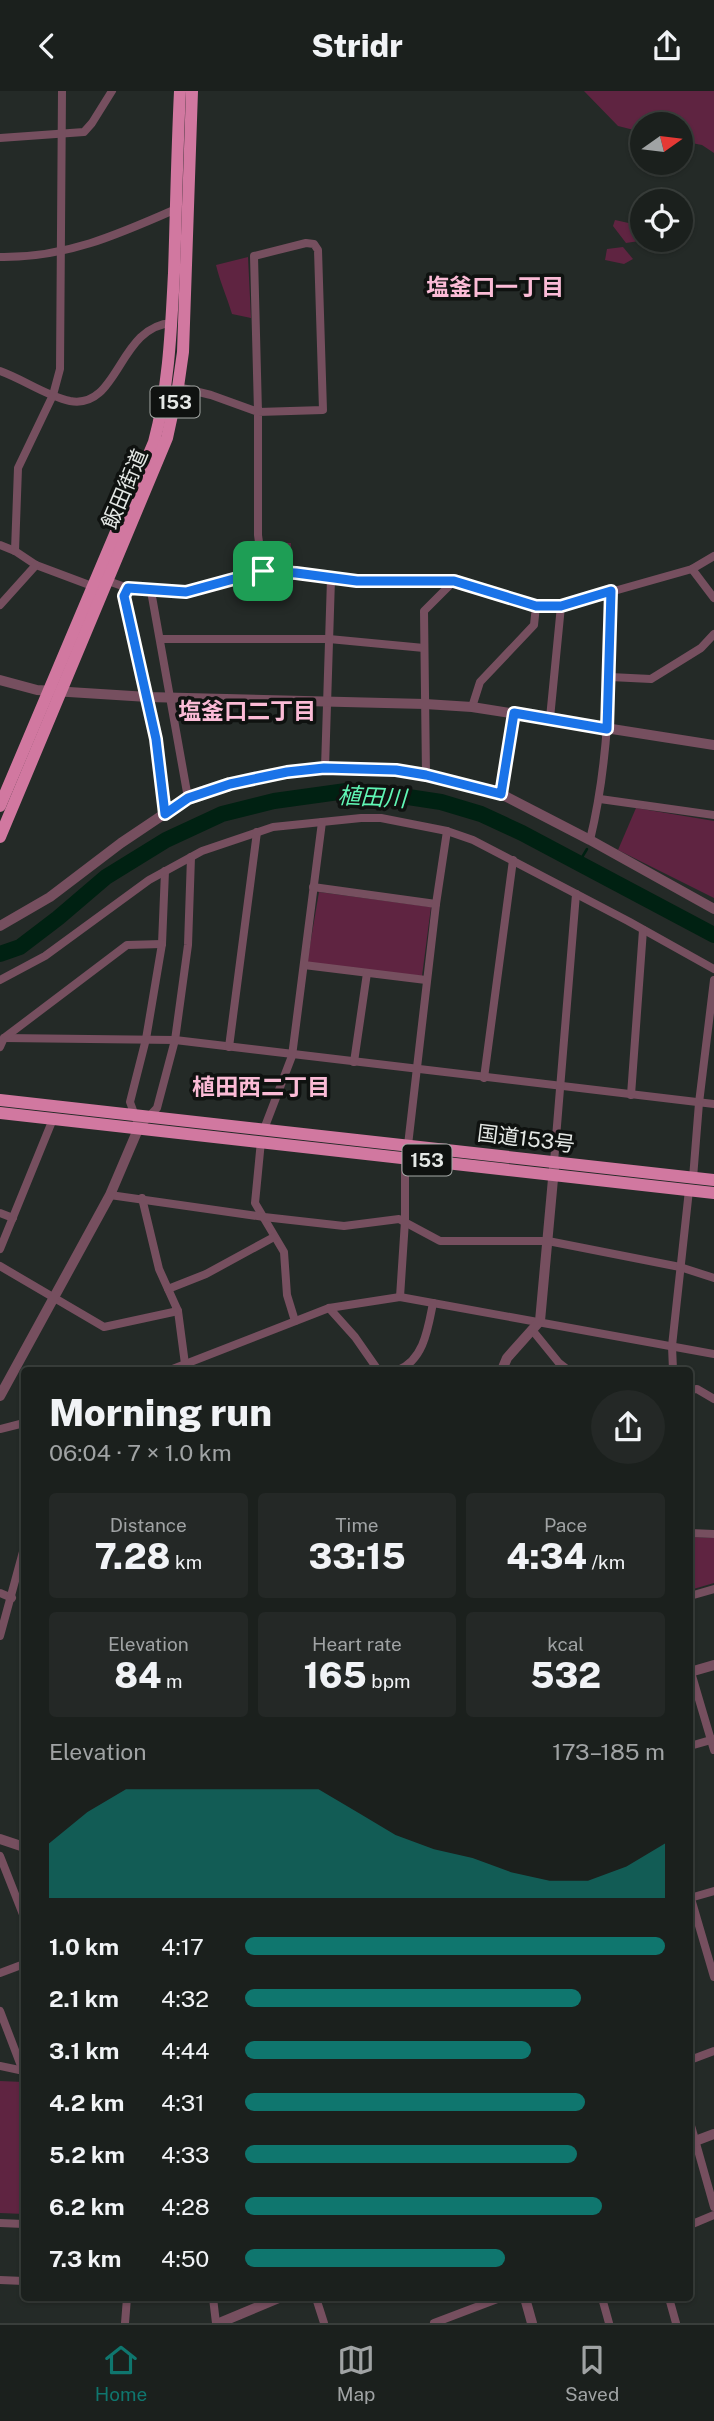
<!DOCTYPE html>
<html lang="en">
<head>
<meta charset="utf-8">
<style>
  body { margin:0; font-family:"Public Sans","Noto Sans JP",sans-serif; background:#242826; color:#f1f3f6; height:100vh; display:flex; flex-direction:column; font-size:26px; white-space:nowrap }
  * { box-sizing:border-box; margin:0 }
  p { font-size:23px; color:#a0a3a4 }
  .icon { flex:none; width:38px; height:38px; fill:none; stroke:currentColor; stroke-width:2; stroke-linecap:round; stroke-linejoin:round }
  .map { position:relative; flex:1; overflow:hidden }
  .panel { position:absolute; left:21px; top:1276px; width:672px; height:934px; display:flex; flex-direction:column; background:#1b201d; border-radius:7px; box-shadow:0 2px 5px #0004,0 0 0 2px #393e3b }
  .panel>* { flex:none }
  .needle { width:46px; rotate:76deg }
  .tools { position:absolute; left:630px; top:21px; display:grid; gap:14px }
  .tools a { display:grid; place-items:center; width:63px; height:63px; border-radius:50%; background:#1b201d; box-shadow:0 2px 5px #0004,0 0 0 2px #393e3b; font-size:35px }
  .pin { position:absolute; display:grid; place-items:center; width:60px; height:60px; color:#fff; margin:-30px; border-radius:14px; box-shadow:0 4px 10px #0006 }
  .round { display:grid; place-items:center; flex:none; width:74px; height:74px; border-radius:37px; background:#242826 }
  .summary { display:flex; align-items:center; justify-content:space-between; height:119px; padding:0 28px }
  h1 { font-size:38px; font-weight:800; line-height:52px }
  .metrics { display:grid; grid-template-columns:repeat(3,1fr); gap:10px; height:119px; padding:7px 28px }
  .metrics div { display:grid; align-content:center; border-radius:7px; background:#242826; text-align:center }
  .metrics b { font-size:35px; font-weight:800 }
  .metrics small { font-size:19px; font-weight:400 }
  .metrics p { font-size:19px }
  .chart { height:196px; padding:14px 28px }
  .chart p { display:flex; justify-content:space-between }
  .chart svg { width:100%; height:126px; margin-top:7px; fill:#0f766e; opacity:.7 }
  ul { padding:0 28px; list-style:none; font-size:23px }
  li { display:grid; grid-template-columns:112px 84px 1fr; align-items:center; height:52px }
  li i { height:18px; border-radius:9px; background:#0f766e }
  header { display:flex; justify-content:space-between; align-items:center; height:91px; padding:0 28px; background:#1b201d; font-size:32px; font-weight:800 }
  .dock { display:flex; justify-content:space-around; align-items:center; height:98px; border-top:2px solid #393e3b; background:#1b201d; font-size:19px; color:#a0a3a4 }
  .dock a { display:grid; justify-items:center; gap:4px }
  .dock .on { color:#0f766e }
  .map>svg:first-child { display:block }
  .green { fill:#5f2441 }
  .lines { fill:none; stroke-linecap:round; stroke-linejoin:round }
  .stream { stroke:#002112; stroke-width:2.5 }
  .river { stroke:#002112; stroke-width:16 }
  .minor { stroke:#764f5f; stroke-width:8 }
  .tertiary { stroke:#764f5f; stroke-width:10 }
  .trunk { stroke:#d178a0; stroke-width:12 }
  .route-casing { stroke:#fff; stroke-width:14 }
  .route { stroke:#1a73e8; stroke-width:9 }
  .labels { text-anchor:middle; stroke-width:7; stroke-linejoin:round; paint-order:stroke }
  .shield { fill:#0f1210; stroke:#a4a8a5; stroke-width:2 }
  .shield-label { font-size:19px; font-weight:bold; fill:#e4e8e5 }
  .street-label { font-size:21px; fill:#e4e8e5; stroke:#0f1210 }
  .neighbourhood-label { font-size:23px; font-weight:bold; fill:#fbbbd6; stroke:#0f1210 }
  .water-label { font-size:23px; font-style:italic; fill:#60f6b5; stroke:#0f1210 }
</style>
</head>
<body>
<header><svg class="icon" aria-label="back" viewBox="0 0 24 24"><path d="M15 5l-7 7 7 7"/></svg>Stridr<svg class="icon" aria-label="share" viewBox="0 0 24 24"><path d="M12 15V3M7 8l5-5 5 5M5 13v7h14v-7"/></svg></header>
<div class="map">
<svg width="714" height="2232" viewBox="0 0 714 2232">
  <rect width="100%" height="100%" fill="#242a27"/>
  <g class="green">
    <polygon points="584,0 714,0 714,62 702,54 681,50 681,33 642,33 642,41 618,35"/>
    <polygon points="615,129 642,135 642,149 646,149 626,152 613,135"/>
    <polygon points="623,156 633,168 624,173 605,169 607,158"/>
    <path d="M248,166l3,61 -19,-4c-5,-17 -12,-32 -16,-49z"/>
    <polygon points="262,451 291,452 290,477 266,477"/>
    <polygon points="636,717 714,730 714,807 618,759"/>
    <polygon points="319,801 431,816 422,885 307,872"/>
    <polygon points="690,1446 714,1447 714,1492 690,1499"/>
    <polygon points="0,1990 24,1991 24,2123 0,2122"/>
  </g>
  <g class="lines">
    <polyline class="stream" points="578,773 587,758"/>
    <polyline class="river" points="0,863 20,856 58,827 106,786 166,749 222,723 274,710 346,700 395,704 441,711 481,723 522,742 714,844"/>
    <g class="minor">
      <polyline points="0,47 84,41 92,32 112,0"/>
      <path d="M0,166c65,1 117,-22 176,-48"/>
      <path d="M0,280c23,8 46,25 70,30 49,9 48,-75 102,-78"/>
      <polyline points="178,296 211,304 258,321 323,319 318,159 314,153 306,152 254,165 258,321 258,444 263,480"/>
      <polyline points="0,454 15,460 36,474 92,495 108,490 128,497 186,501 263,480 278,480 357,490 454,490 536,515 561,515 692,478 714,465"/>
      <polyline points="15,460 18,377 53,304 60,278 62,0"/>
      <polyline points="692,478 714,507"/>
      <polyline points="128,497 124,505 156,647 165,723"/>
      <polyline points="151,500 188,707"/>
      <polyline points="0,514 36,474"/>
      <polyline points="160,548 329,548 424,557"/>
      <polyline points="610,586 651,588 701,557 714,543"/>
      <polyline points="472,616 480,591 534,534 536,515"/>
      <polyline points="550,627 561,515"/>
      <polyline points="325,677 331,488"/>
      <polyline points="426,684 424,520 454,490"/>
      <polyline points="501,703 515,622"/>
      <polyline points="600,708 714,724"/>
      <path d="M590,749c20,-82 20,-165 21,-249"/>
      <polyline points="165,780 162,853 146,948 130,1011 139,1036 157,1017 175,949 188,854 191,766"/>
      <polyline points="313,796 436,813"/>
      <polyline points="304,874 426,889"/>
      <polyline points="0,889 45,865 149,789 202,760 273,736 361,727 381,727 447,740 473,749 628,830 714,878"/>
      <polyline points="4,947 175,949 714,1013"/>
      <polyline points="0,956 4,947 127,854 162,853"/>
      <polyline points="229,956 257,741"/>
      <polyline points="354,971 367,882"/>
      <polyline points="484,987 513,769"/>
      <polyline points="631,1004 643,839"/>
      <polyline points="264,1038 292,965 322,731"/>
      <polyline points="261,1050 255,1112 284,1161 287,1204 295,1230"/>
      <polyline points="408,1054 436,813 447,740"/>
      <polyline points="554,1071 576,803"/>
      <polyline points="693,1087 699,1012 714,889"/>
      <polyline points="110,1104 264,1126 344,1135 399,1128 440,1150 548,1150 680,1176 714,1187"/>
      <polyline points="142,1107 159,1178 178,1220 185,1273"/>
      <polyline points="0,1122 13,1127"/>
      <polyline points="0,1158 53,1028"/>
      <polyline points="0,1175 104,1236 178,1220"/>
      <polyline points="168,1198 206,1183 274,1146"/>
      <polyline points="400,1206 405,1130 405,1067"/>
      <polyline points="329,1217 355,1246 378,1279"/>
      <polyline points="533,1240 559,1272 568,1279"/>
      <polyline points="170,1279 329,1217 400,1206 714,1263"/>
      <path d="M398,1279c26,-10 30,-42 35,-67"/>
      <polyline points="673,1279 672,1255 689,1099"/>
      <polyline points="690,1299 697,1298 714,1308"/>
      <polyline points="0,1338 24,1332"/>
      <polyline points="690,1442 714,1443"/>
      <polyline points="0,1502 12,1507"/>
      <polyline points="690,1505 714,1498"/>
      <polyline points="0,1545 24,1457"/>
      <polyline points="690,1578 714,1659"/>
      <polyline points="690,1655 714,1648"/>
      <polyline points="0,1765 24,1826"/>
      <polyline points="690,1804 714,1886"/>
      <polyline points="690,1807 714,1800"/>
      <polyline points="0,1882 24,1873"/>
      <polyline points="0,1920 23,1980"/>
      <polyline points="690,1969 714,1960"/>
      <polyline points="0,1975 24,1980"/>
      <polyline points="690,2031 714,2116"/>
      <polyline points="0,2132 24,2133"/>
      <polyline points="690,2134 714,2124"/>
      <polyline points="0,2189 24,2190"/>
      <polyline points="213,2207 216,2232"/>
      <polyline points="316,2207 324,2232"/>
      <polyline points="602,2207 609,2232"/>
      <polyline points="669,2207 676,2232"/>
      <polyline points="125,2232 127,2207"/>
      <polyline points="434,2232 500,2207"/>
    </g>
    <g class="tertiary">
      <polyline points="0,589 37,599 148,606 425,613 472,616 714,654"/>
      <polyline points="0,835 50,806 121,752 188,707 257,687 325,677 396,679 426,684 501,703 590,749 714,818"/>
      <polyline points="502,1279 507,1267 540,1230 554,1077"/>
      <polyline points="0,1305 110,1104 139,1036"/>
      <polyline points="690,1581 714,1574"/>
      <polyline points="0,1748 24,1756"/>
      <polyline points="690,2052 714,2043"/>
      <polyline points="525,2207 532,2232"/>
      <polyline points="219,2232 279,2207"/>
    </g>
    <g class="trunk">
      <path d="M0,715l154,-364c15,-56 17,-112 20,-169 2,-61 3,-121 6,-182"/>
      <polyline points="0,746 167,347 178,296 183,261 192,0"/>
      <polyline points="0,1009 714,1089"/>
      <polyline points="0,1022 714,1102"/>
    </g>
  </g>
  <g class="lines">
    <g class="route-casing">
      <polygon id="route" points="263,480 296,482 357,490 454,490 536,515 561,515 611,500 607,638 514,622 501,703 426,684 396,679 324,677 287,681 230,693 188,707 165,723 156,648 124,505 128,497 186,501"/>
    </g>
    <use href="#route" class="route"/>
  </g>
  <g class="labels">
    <g class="shield">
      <rect x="150.5" y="295.5" width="49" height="31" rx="5"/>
      <rect x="402.5" y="1053.5" width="49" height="31" rx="5"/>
    </g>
    <g class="shield-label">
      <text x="175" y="318">153</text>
      <text x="427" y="1076">153</text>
    </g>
    <g class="street-label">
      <text transform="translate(125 398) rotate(-67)" y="7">飯田街道</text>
      <text transform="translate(526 1048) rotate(7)" y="7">国道153号</text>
    </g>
    <g class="neighbourhood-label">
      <text x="495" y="204">塩釜口一丁目</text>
      <text x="247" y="628">塩釜口二丁目</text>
      <text x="261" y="1004">植田西二丁目</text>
    </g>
    <g class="water-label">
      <text transform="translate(372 706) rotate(3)" y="8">植田川</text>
    </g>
  </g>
</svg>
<div class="tools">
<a><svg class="needle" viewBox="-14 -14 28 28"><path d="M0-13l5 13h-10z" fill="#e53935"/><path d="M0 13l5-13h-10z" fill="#a0a3a4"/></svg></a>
<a><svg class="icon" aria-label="locate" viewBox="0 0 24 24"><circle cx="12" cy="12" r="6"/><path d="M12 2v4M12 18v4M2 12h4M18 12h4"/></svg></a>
</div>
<div class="pin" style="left:263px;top:480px;background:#1e9e55"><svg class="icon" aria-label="arrive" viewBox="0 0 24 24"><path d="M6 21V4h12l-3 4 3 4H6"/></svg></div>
<section class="panel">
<div class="summary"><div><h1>Morning run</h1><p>06:04 · 7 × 1.0 km</p></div><a class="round"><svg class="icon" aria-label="share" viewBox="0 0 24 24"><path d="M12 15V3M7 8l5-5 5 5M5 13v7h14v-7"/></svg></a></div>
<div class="metrics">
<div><p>Distance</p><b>7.28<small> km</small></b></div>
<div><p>Time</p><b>33:15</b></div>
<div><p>Pace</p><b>4:34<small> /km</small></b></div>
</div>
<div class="metrics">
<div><p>Elevation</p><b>84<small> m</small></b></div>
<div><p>Heart rate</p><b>165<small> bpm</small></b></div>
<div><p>kcal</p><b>532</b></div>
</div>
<div class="chart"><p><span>Elevation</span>173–185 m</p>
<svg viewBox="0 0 160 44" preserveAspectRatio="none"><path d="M0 44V25L10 14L20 6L30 6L40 6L50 6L60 6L70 6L80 14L90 22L100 27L110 30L120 35L130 38L140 38L150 33L160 25V44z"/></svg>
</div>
<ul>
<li><b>1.0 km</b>4:17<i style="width:100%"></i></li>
<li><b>2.1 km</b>4:32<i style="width:80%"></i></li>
<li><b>3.1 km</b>4:44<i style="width:68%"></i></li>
<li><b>4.2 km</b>4:31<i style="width:81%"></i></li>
<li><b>5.2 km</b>4:33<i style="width:79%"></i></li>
<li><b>6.2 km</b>4:28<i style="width:85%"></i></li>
<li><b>7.3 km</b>4:50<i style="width:62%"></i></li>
</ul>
</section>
</div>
<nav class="dock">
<a class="on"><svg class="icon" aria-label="home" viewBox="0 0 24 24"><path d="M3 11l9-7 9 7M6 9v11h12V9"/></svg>Home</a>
<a><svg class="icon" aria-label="map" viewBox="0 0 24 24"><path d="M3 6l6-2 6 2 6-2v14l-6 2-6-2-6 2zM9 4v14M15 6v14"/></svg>Map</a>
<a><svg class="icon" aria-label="saved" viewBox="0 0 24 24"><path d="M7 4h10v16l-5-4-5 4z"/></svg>Saved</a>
</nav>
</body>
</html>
